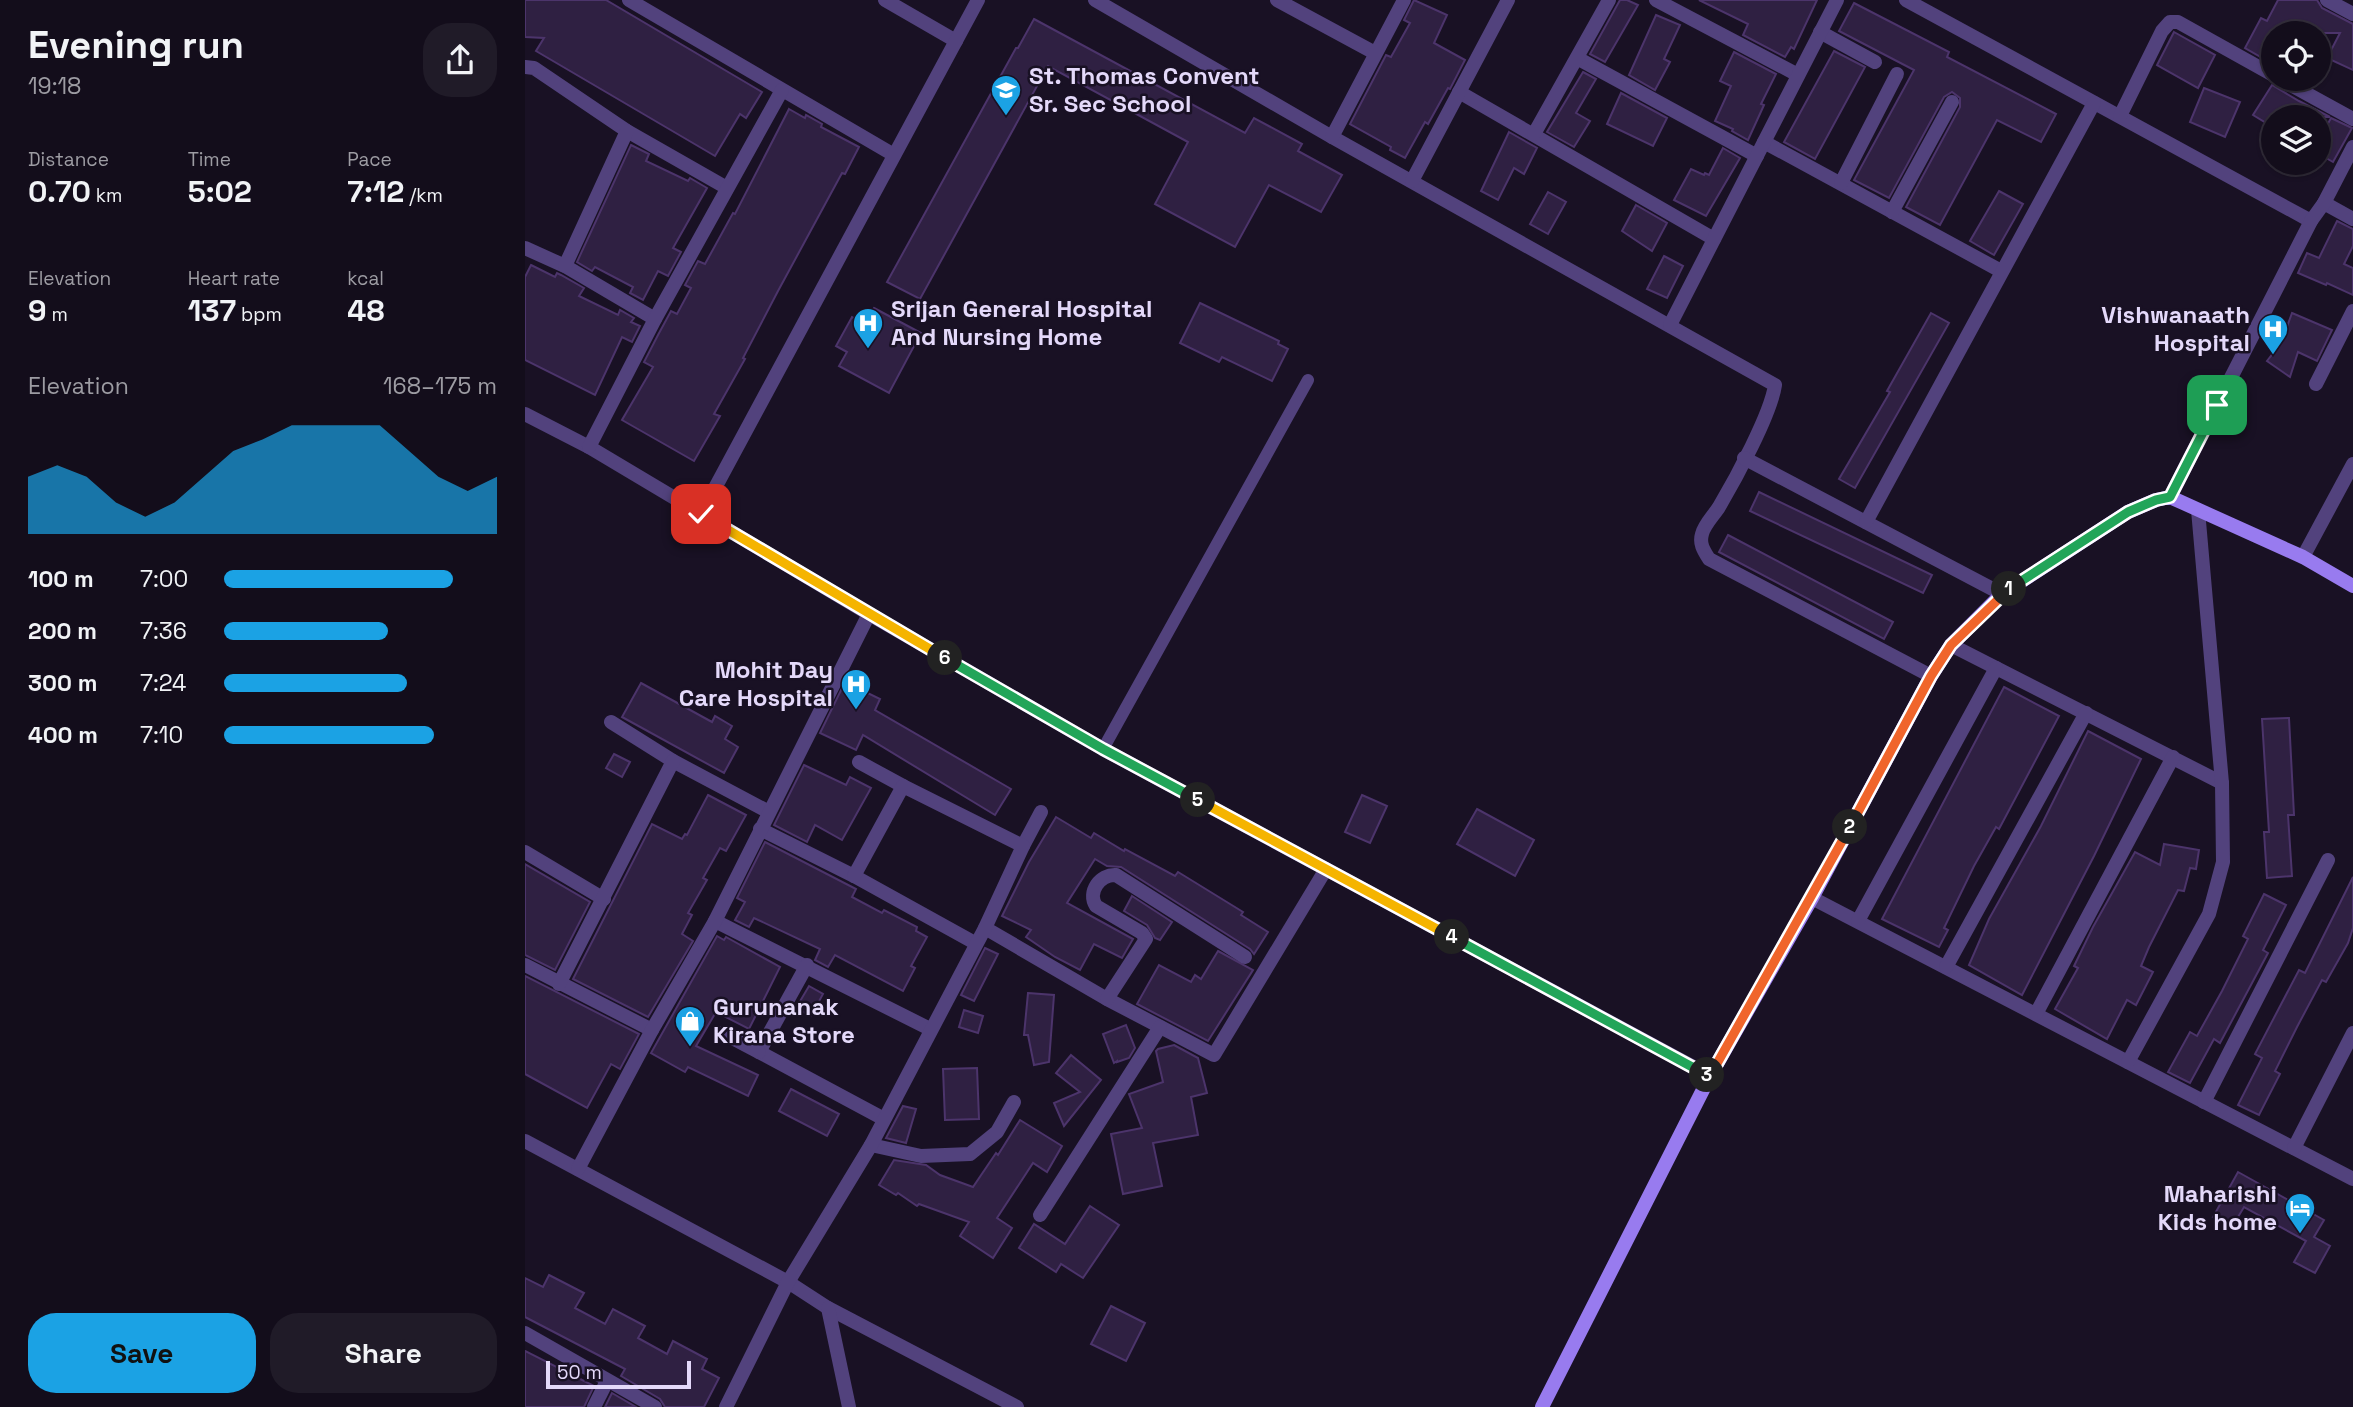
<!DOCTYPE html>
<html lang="en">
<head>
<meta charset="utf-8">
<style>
  body { margin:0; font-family:"Space Grotesk",sans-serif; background:#201b28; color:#f1f3f6; height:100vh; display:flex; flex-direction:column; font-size:26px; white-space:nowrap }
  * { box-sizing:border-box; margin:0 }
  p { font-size:23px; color:#9d9ca3 }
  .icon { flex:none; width:38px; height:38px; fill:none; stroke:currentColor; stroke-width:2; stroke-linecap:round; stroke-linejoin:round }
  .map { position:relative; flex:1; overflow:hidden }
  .drawer { display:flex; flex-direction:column; background:#130d1b; width:525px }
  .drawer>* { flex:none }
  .buttons { position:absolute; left:1736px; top:21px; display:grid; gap:14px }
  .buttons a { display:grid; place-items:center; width:70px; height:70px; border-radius:50%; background:#130d1b; box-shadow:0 2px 5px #0004,0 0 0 2px #322d3a; font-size:35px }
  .scale { position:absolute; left:21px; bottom:18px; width:145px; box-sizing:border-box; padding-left:7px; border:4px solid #e4d9fa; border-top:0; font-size:19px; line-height:24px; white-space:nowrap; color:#e4d9fa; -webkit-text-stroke:5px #191124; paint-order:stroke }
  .pin { position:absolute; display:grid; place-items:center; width:60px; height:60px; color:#fff; margin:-30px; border-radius:14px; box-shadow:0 4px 10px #0006 }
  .km { position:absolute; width:35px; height:35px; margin:-18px; border-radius:50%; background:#222; color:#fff; font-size:19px; line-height:35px; text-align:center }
  .round { display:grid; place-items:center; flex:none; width:74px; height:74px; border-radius:28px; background:#201b28 }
  .head { display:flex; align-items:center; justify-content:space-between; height:119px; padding:0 28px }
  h1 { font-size:38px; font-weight:800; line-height:52px }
  .figures { display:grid; grid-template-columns:repeat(3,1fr); gap:10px; height:119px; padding:7px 28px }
  .figures div { display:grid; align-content:center }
  .figures b { font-size:30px; font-weight:800 }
  .figures small { font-size:19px; font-weight:400 }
  .figures p { font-size:19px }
  .chart { height:196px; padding:14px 28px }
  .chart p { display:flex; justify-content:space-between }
  .chart svg { width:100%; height:126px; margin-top:7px; fill:#1ba2e4; opacity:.7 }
  .cta { display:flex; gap:14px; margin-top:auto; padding:14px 28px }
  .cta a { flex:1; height:80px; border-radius:28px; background:#1ba2e4; color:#111; font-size:28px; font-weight:800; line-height:80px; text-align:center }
  .cta a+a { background:#201b28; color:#f1f3f6 }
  ul { padding:0 28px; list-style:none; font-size:23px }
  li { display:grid; grid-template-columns:112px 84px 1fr; align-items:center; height:52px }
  li i { height:18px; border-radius:9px; background:#1ba2e4 }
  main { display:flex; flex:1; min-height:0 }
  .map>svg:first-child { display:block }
  .building { fill:#2f2042; stroke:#4c346b; stroke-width:2 }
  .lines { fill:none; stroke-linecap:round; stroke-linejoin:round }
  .lane { stroke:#52427d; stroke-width:12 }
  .street { stroke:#52427d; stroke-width:14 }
  .secondary { stroke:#987bef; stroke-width:14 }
  .split-1-casing { stroke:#fff; stroke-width:14 }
  .split-2-casing { stroke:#fff; stroke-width:14 }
  .split-3-casing { stroke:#fff; stroke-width:14 }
  .split-4-casing { stroke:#fff; stroke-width:14 }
  .split-5-casing { stroke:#fff; stroke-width:14 }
  .split-6-casing { stroke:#fff; stroke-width:14 }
  .split-7-casing { stroke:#fff; stroke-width:14 }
  .split-1 { stroke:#22a559; stroke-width:9 }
  .split-2 { stroke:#f0652b; stroke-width:9 }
  .split-3 { stroke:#f0652b; stroke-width:9 }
  .split-4 { stroke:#22a559; stroke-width:9 }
  .split-5 { stroke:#f5b400; stroke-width:9 }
  .split-6 { stroke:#22a559; stroke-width:9 }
  .split-7 { stroke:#f5b400; stroke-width:9 }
  .labels { text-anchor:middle; stroke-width:5; stroke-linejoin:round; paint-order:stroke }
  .poi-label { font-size:24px; font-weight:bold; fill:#e4d9fa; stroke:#191124; text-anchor:start }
</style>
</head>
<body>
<main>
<section class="drawer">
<div class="head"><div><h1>Evening run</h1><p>19:18</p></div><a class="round"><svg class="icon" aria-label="share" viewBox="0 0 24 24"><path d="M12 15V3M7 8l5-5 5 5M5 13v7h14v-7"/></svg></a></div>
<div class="figures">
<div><p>Distance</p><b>0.70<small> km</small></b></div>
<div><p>Time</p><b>5:02</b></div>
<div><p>Pace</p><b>7:12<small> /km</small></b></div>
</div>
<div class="figures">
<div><p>Elevation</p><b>9<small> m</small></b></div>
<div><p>Heart rate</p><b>137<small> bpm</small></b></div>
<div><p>kcal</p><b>48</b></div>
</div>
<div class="chart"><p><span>Elevation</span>168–175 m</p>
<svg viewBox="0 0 160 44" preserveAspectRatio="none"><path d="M0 44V24L10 20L20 24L30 33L40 38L50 33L60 24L70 15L80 11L90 6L100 6L110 6L120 6L130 15L140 24L150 29L160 24V44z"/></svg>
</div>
<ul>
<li><b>100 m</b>7:00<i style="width:84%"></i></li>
<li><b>200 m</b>7:36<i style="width:60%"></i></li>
<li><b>300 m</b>7:24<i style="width:67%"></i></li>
<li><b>400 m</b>7:10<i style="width:77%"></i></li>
</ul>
<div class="cta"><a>Save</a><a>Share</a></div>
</section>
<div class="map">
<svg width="1828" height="1407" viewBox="0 0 1828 1407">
  <rect width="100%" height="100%" fill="#191124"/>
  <g class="building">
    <polygon points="0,0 81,0 237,92 221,118 215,114 190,156 11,51 19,38 0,37"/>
    <polygon points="889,0 922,15 909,43 940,60 925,89 923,88 903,124 900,122 880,158 865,150 866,147 825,124 861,55 866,57 885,23 879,20"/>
    <polygon points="1095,0 1102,0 1113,5 1080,62 1065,54"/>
    <polygon points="1174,0 1292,0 1269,49 1266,47 1260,57 1218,35 1223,24"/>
    <polygon points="1753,0 1792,0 1797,8 1828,24 1828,70 1802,58 1815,33 1748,33 1748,64 1720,48 1736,18 1742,21"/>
    <polygon points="1329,3 1424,52 1422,57 1531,114 1516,142 1472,120 1415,225 1381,207 1435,107 1435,98 1427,92 1419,97 1364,198 1329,180 1389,70 1314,31"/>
    <polygon points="1131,15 1155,25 1139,59 1145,62 1130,90 1104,75"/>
    <polygon points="509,19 720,133 729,118 777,144 773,151 817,175 796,212 744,185 710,247 630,204 663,142 523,66 395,299 362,282 491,48 493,48"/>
    <polygon points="1649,32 1690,55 1673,88 1632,65"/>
    <polygon points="1309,51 1340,67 1290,159 1259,142"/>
    <polygon points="1209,52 1251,74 1236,104 1239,105 1223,140 1207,131 1208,129 1190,121 1206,86 1195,81"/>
    <polygon points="1058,72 1071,79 1051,113 1065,121 1049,147 1022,132"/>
    <polygon points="1747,85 1774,101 1805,117 1747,117 1743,124 1728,115"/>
    <polygon points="1679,88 1715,102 1700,137 1665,122"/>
    <polygon points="1096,93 1142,118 1128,146 1082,124"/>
    <polygon points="264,109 280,118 281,115 297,124 296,127 334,147 320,174 317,173 253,291 218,358 220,359 189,414 195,416 169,461 97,420 128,367 119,362 133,335 146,311 152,314 166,288 160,285 173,261 180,264 208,213 210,214"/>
    <polygon points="1806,118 1827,128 1808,162 1794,154 1794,140"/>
    <polygon points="984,132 1012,148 999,174 989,168 973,200 956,191"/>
    <polygon points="106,145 124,154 121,161 163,181 165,178 182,188 148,248 156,252 143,276 133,271 118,300 105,293 108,287 70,267 67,271 52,262"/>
    <polygon points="1198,148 1215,158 1181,216 1149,200 1166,169 1179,175 1180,173 1184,175"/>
    <polygon points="1474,191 1498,204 1469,255 1445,241"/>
    <polygon points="1023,192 1041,202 1023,234 1005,224"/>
    <polygon points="1111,205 1142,223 1127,251 1097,231"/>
    <polygon points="1812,221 1828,229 1828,246 1819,264 1828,268 1828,295 1802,283 1801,285 1773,273 1782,253 1794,258"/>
    <polygon points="1139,256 1158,266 1142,298 1122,289"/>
    <polygon points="6,265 30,277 32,273 36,275 59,288 54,296 93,315 95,310 109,318 106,322 115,326 107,342 97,337 70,395 0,360 0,277"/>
    <polygon points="675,303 754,341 753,344 763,349 747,381 697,357 694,362 655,343"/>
    <polygon points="349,308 396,333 364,393 314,366 322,352 311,346 327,317 340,324"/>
    <polygon points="1406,313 1424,323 1330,488 1314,479 1365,392 1362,391"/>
    <polygon points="1767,313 1807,330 1792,361 1773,352 1765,377 1742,361 1756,343"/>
    <polygon points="1234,492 1407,575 1398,593 1225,511"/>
    <polygon points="1203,535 1368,622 1359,639 1194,552"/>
    <polygon points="320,682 355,699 350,710 486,789 470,815 338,735 331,750 295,733"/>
    <polygon points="116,683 187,722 190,716 207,726 200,739 213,747 199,773 97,717"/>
    <polygon points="1479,687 1534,716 1474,829 1471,827 1449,866 1419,928 1423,930 1414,947 1357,919"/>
    <polygon points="1764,718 1769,815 1763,815 1767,876 1742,878 1739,832 1744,832 1737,719"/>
    <polygon points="1563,731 1616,759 1569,856 1497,995 1444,965 1464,919 1516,826"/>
    <polygon points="89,754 105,762 97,777 81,768"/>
    <polygon points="279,765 321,785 325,777 346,788 317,840 290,825 282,842 249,825"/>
    <polygon points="183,795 221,815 201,851 195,848 178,878 182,880 163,913 167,915 157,934 168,941 123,1017 48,979 127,824 157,839 160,834 162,835"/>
    <polygon points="837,795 862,806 845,843 820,832"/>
    <polygon points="952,809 1009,840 990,876 932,844"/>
    <polygon points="531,817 566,838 569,833 599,851 600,849 650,876 653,872 718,912 716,915 743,932 729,954 725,949 596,867 582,866 570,859 542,903 608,939 597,958 569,944 555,970 530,957 501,937 506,930 477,916 504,862"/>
    <polygon points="240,842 331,889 327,897 357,913 359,910 392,927 391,931 402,937 386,966 390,968 378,991 310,955 303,967 290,960 295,949 229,918 224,927 210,920 220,902 212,898"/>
    <polygon points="1639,844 1674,850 1671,869 1665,868 1659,891 1653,890 1624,947 1616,966 1628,972 1611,1005 1602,1000 1582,1039 1530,1009 1553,968 1549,966 1568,927 1610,852 1635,865"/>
    <polygon points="0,864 65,902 30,970 0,955"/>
    <polygon points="1828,877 1828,928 1823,943 1801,982 1797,980 1772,1027 1750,1071 1755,1074 1734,1115 1713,1105 1737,1058 1730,1054 1774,970 1780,973"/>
    <polygon points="1739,894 1761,905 1738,950 1743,953 1695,1043 1689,1039 1665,1083 1643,1072 1665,1032 1672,1036 1697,991 1723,939 1718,936"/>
    <polygon points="607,896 647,922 635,940 630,938 622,925 599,911"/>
    <polygon points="192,936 199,940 201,937 255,967 224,1029 191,1012 171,1046 233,1075 223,1096 163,1067 160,1072 126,1053"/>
    <polygon points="460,948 473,954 449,1001 436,995"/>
    <polygon points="693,951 728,970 683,1041 612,1004 634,965 666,982 670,975 676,979"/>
    <polygon points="0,976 114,1034 95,1069 86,1064 62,1108 0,1074"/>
    <polygon points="284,986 298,994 286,1016 271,1008"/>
    <polygon points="503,993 529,995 524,1062 509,1065 503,1035 499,1035"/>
    <polygon points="439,1010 458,1016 453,1033 434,1027"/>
    <polygon points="601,1025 610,1048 604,1058 592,1062 592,1061 589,1063 578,1034"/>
    <polygon points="649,1045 673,1058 682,1093 666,1097 673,1135 628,1143 637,1186 598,1194 586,1134 617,1128 604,1094 638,1082 631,1051 633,1049"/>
    <polygon points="546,1055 576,1080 539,1126 529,1103 555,1092 531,1073"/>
    <polygon points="452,1068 454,1119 420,1120 418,1069"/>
    <polygon points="266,1089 314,1114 302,1136 254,1111"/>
    <polygon points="378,1106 391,1109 381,1143 361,1138"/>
    <polygon points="495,1120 537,1146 522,1172 508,1163 472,1218 487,1228 468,1258 435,1236 444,1222 394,1204 392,1206 373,1193 371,1195 354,1185 369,1160 401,1165 415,1175 448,1187 471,1153 473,1155"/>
    <polygon points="1713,1172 1799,1220 1789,1237 1805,1246 1790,1273 1769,1262 1781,1241 1719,1207 1707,1227 1688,1217"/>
    <polygon points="565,1206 594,1225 558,1278 536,1264 531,1272 494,1248 509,1224 540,1244"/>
    <polygon points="24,1275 59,1293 50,1308 80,1324 88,1309 120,1326 113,1338 142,1354 148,1341 182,1359 177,1369 194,1378 179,1407 140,1407 135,1399 96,1376 100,1369 0,1317 0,1278 18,1287"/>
    <polygon points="586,1306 620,1323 601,1361 566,1344"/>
    <polygon points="0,1351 69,1386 59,1407 0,1407"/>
    <polygon points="87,1393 111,1407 80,1407"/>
  </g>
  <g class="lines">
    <polyline class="lane" points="578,749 783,380"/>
    <g class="street">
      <polyline points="104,0 369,155"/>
      <polyline points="360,0 431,41"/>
      <path d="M570,0l237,137 443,248c-4,29 -40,95 -56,122 -5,8 -15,18 -17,27 -3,10 2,17 7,25l222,117"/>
      <polyline points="752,0 850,53"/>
      <polyline points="1131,0 1273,75"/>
      <polyline points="1381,0 1786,221"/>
      <polyline points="1802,0 1828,14"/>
      <polyline points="1295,32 1350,62"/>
      <polyline points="1052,58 1232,156"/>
      <polyline points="0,67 9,68 102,131 202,188"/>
      <polyline points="1755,79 1828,119"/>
      <polyline points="934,92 1189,239"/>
      <polyline points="1595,116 1637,31 1645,22 1653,22 1748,75"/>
      <polyline points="1009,134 1084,0"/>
      <polyline points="807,137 879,0"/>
      <polyline points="1239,142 1476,271"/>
      <polyline points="887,181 983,0"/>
      <polyline points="1316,183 1372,74"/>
      <polyline points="1799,203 1828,219"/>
      <polyline points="1367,212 1427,102"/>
      <polyline points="0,248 40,266 130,319"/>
      <polyline points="40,266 102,131"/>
      <polyline points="1145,325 1312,0"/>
      <polyline points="1791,384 1828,311"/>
      <polyline points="0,414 64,447 344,614 578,749 1185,1076"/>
      <polyline points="64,447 130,319 257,90"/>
      <polyline points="1219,458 1477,594"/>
      <polyline points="1645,497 1786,221 1799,203 1828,147"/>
      <polyline points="176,514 453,0"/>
      <polyline points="1341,522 1569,103"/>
      <polyline points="1778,557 1828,464"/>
      <polyline points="1426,645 1697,783"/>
      <polyline points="86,722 148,761 244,812"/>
      <polyline points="334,762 378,786"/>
      <polyline points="235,829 329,876 450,943"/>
      <polyline points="498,846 516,812"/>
      <polyline points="0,852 79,899"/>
      <polyline points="1287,898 1828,1179"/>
      <polyline points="190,921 405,1029"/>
      <polyline points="1333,921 1471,668"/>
      <polyline points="460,928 582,999 689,1055 801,869"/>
      <polyline points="0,965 127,1030"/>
      <polyline points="282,965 234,1052 359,1119"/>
      <polyline points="1421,967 1561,713"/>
      <polyline points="34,984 148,761"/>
      <path d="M582,999l39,-60 -4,-6 -46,-27c-9,-14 4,-32 20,-31l129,82"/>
      <polyline points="1511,1014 1648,757"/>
      <polyline points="198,1033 234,1052"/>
      <polyline points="1603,1062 1684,914 1698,862 1697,783 1673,510"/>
      <polyline points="1679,1102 1803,860"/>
      <polyline points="0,1141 263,1282 303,1308 492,1407"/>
      <polyline points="346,1145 396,1156 445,1154 472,1132 489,1102"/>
      <polyline points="1769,1148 1828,1033"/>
      <polyline points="53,1169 127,1030 190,921 344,614"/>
      <polyline points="515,1215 635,1027"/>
      <polyline points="303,1308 324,1407"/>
      <polyline points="0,1333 130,1407"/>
      <polyline points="69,1407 82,1381"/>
      <polyline points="201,1407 263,1282 346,1145 460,928 498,846 378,786 329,876"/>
    </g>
    <polyline class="secondary" points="1017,1407 1185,1076 1287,898 1406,676 1426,645 1477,594 1603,512 1631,500 1645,497 1778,557 1828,586"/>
  </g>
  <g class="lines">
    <g class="split-1-casing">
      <polyline id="split-1" points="1484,589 1603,512 1631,500 1645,497 1692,405"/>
    </g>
    <g class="split-2-casing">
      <polyline id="split-2" points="1325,827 1406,676 1426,645 1484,589"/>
    </g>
    <g class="split-3-casing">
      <polyline id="split-3" points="1182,1075 1185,1076 1325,827"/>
    </g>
    <g class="split-4-casing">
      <polyline id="split-4" points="927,937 1182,1075"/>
    </g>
    <g class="split-5-casing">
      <polyline id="split-5" points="673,800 927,937"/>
    </g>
    <g class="split-6-casing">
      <polyline id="split-6" points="420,658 578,749 673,800"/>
    </g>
    <g class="split-7-casing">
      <polyline id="split-7" points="176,514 420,658"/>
    </g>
    <use href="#split-1" class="split-1"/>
    <use href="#split-2" class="split-2"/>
    <use href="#split-3" class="split-3"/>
    <use href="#split-4" class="split-4"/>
    <use href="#split-5" class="split-5"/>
    <use href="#split-6" class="split-6"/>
    <use href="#split-7" class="split-7"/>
  </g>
  <defs>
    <g id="school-pin" transform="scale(1.575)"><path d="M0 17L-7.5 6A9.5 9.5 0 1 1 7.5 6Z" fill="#1ba2e4" stroke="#191124"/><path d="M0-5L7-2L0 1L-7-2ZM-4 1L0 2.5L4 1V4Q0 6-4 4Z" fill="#fff"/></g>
    <g id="hospital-pin" transform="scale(1.575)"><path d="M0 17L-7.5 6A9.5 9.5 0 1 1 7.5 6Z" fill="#1ba2e4" stroke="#191124"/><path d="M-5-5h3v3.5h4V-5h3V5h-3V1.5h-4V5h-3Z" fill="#fff"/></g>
    <g id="shop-pin" transform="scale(1.575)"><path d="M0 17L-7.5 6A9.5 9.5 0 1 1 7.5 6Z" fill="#1ba2e4" stroke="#191124"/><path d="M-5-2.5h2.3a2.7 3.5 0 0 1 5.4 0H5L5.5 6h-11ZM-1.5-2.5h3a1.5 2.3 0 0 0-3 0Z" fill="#fff"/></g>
    <g id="hotel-pin" transform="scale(1.575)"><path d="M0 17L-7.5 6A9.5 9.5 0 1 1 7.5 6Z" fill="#1ba2e4" stroke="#191124"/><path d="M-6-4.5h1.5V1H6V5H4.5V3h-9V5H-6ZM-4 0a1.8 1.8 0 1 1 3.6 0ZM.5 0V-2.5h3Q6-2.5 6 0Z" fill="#fff"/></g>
  </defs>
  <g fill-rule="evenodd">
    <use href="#school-pin" x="481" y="90"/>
    <use href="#hospital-pin" x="343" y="323"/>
    <use href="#hospital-pin" x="1748" y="329"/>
    <use href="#hospital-pin" x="331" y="684"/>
    <use href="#shop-pin" x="165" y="1021"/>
    <use href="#hotel-pin" x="1775" y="1208"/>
  </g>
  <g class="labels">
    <g class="poi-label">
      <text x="504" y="84">St. Thomas Convent<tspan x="504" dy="28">Sr. Sec School</tspan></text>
      <text x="366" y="317">Srijan General Hospital<tspan x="366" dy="28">And Nursing Home</tspan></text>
      <text x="1725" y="323" text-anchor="end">Vishwanaath<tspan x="1725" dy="28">Hospital</tspan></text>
      <text x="308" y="678" text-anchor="end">Mohit Day<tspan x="308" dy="28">Care Hospital</tspan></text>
      <text x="188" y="1015">Gurunanak<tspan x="188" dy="28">Kirana Store</tspan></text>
      <text x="1752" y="1202" text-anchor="end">Maharishi<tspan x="1752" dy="28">Kids home</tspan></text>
    </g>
  </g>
</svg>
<div class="buttons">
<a><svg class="icon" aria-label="locate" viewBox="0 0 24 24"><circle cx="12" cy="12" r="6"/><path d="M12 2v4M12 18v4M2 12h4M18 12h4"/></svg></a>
<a><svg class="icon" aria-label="layers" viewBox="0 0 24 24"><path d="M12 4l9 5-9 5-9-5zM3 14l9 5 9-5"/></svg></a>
</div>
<div class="scale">50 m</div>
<div class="pin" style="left:1692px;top:405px;background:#1e9e55"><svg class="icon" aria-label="arrive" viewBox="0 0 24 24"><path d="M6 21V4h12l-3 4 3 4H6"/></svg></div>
<div class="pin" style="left:176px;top:514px;background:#d93025"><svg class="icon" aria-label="check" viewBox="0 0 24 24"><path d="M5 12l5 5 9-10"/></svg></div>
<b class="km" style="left:1484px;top:589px">1</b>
<b class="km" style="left:1325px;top:827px">2</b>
<b class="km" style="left:1182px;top:1075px">3</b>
<b class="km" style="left:927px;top:937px">4</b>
<b class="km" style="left:673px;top:800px">5</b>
<b class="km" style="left:420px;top:658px">6</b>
</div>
</main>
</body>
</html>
